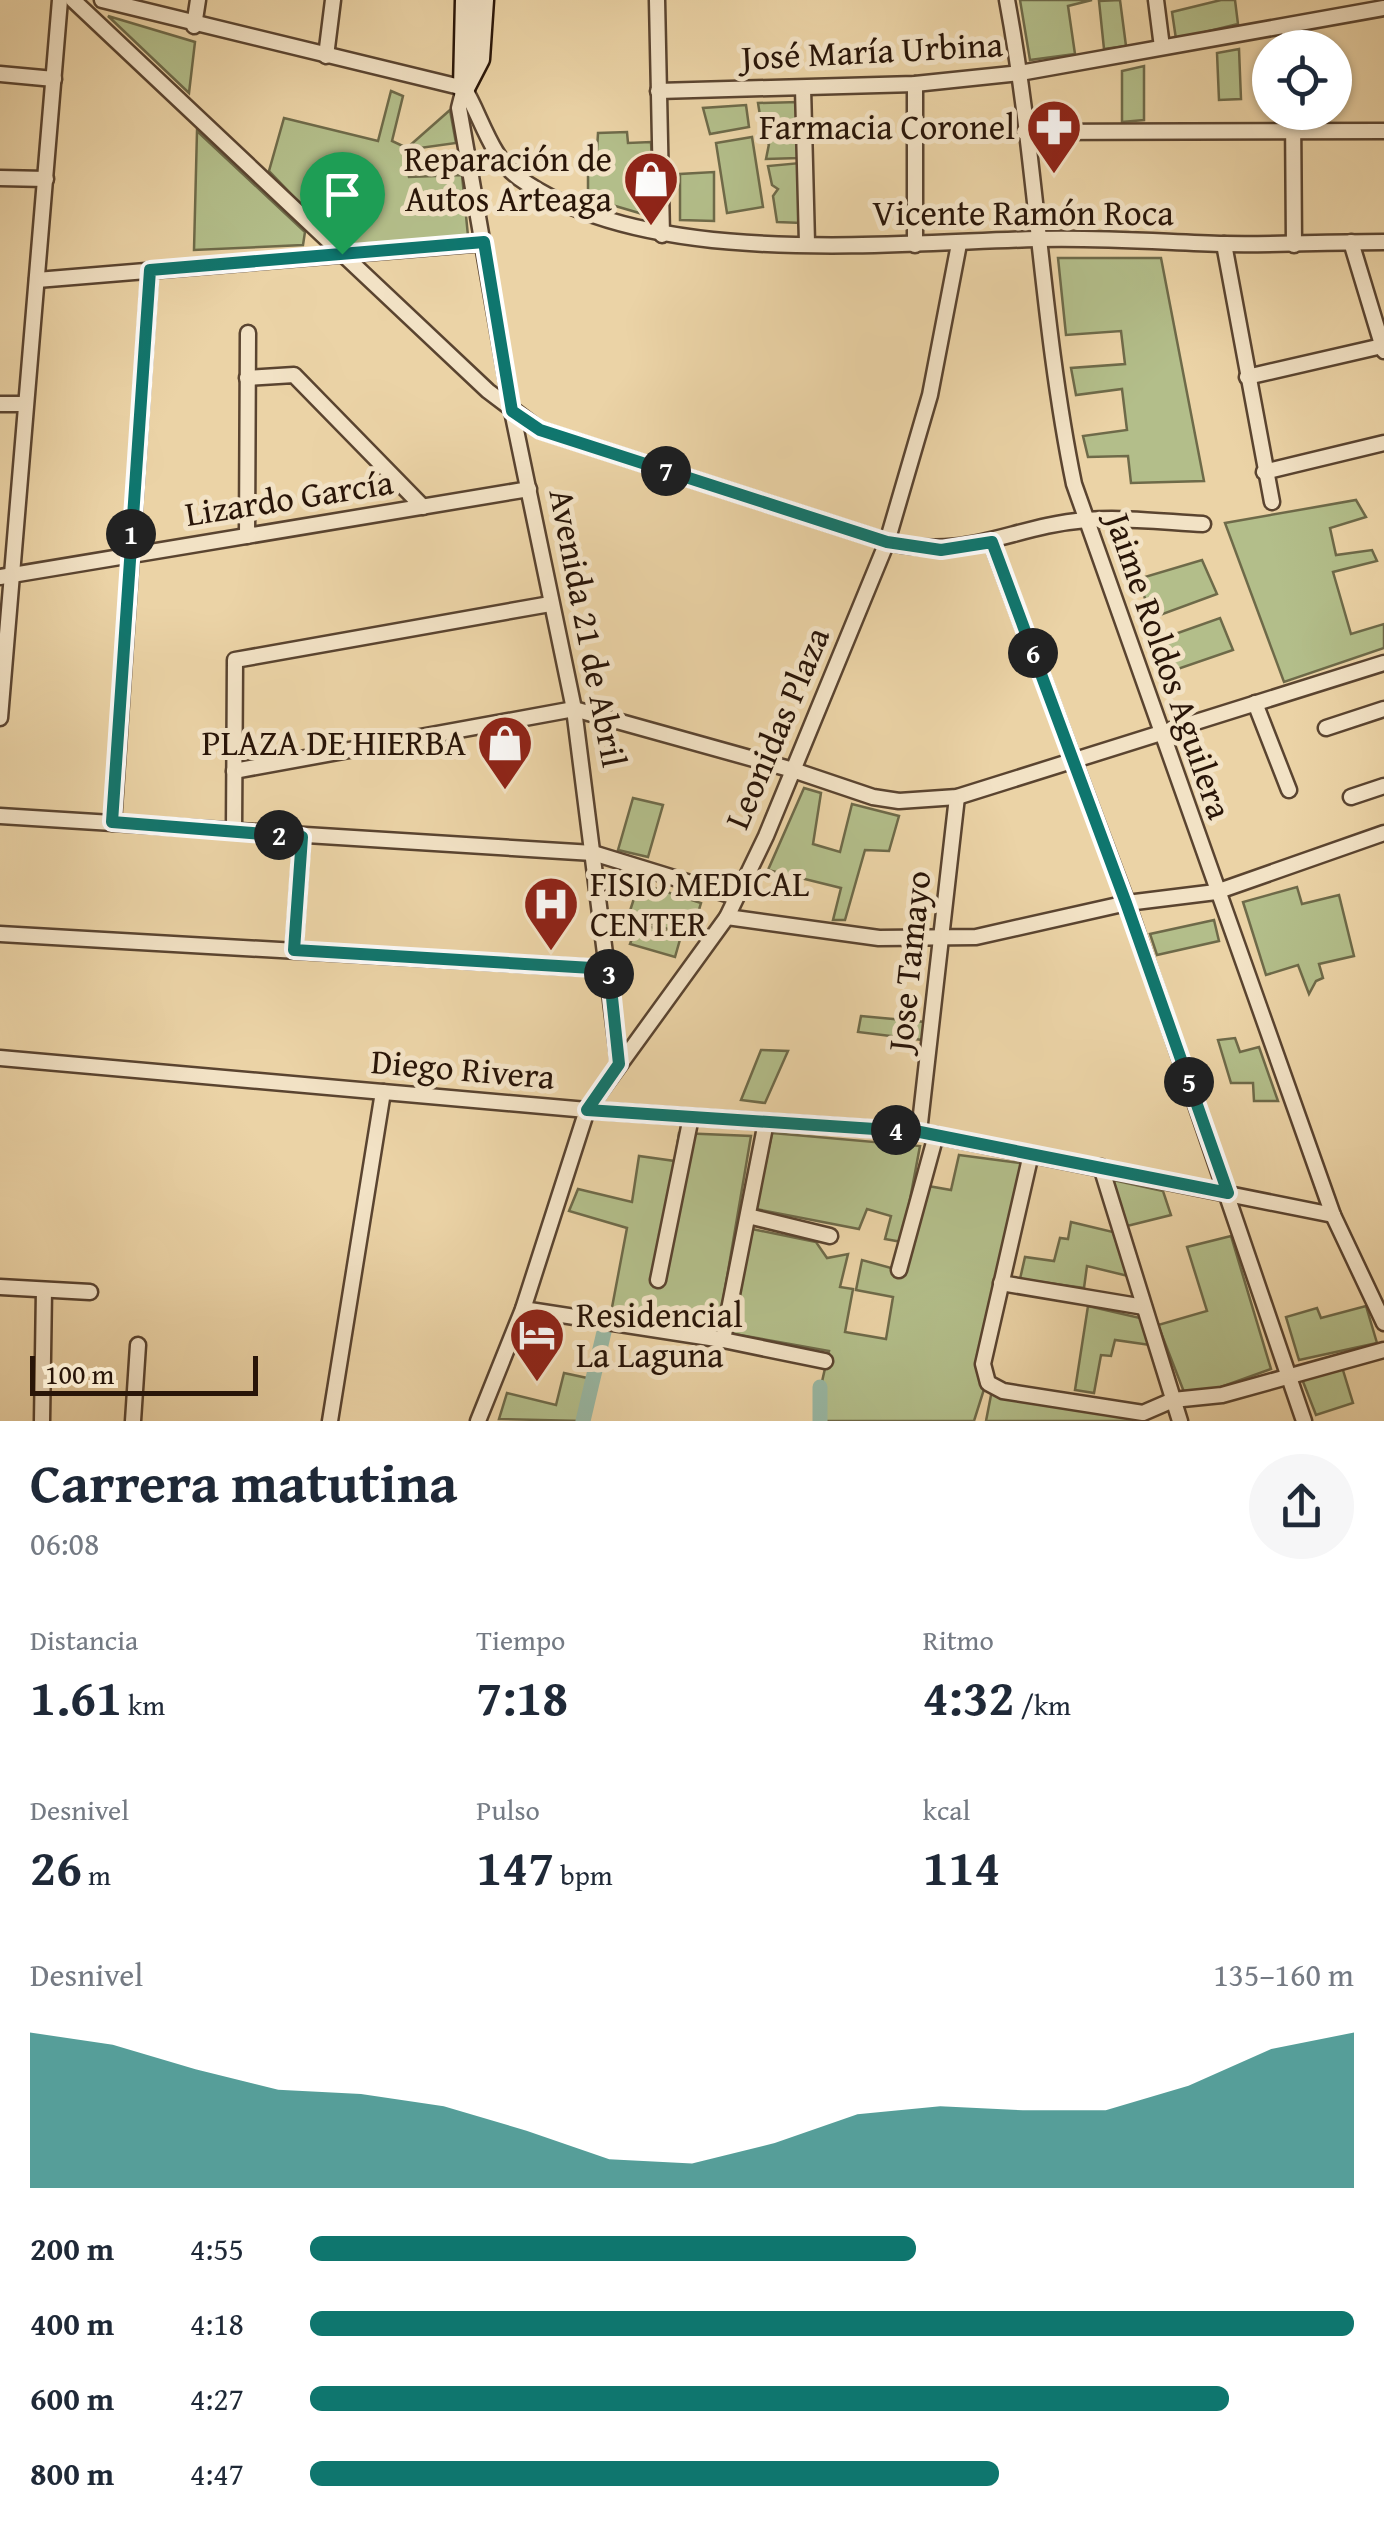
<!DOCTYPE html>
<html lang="es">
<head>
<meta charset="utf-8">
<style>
  body { margin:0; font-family:"Gentium Book Plus",serif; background:#f6f6f7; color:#1f2937; height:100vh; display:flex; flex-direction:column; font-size:38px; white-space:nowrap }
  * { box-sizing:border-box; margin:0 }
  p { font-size:32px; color:#747a83 }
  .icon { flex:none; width:55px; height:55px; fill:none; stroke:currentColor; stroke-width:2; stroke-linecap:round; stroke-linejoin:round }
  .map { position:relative; height:1421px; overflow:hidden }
  .details { display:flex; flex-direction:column; background:#fff; flex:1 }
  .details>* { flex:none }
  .buttons { position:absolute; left:1252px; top:30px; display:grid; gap:20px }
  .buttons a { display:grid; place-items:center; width:100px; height:100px; border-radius:50%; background:#fff; box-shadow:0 2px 8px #0004; font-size:50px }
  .scale { position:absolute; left:30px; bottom:25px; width:228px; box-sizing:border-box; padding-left:10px; border:5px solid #291508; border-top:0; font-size:28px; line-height:35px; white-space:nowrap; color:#291508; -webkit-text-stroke:8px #f2e2c5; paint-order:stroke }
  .pin { position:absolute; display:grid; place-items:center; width:85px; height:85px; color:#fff; margin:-102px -42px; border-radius:50% 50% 50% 0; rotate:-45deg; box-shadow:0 0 10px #0007 }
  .pin .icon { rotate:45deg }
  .km { position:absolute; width:50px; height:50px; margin:-25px; border-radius:50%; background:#222; color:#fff; font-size:28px; line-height:50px; text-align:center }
  .round { display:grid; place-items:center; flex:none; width:105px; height:105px; border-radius:52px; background:#f6f6f7 }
  .overview { display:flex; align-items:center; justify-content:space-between; height:170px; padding:0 30px }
  h1 { font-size:55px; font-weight:800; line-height:75px }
  .stats { display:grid; grid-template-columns:repeat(3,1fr); gap:15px; height:170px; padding:10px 30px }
  .stats div { display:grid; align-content:center }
  .stats b { font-size:50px; font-weight:800 }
  .stats small { font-size:28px; font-weight:400 }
  .stats p { font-size:28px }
  .chart { height:280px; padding:20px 30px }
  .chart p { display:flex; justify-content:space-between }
  .chart svg { width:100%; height:180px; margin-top:10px; fill:#0f766e; opacity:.7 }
  ul { padding:0 30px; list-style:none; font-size:32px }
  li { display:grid; grid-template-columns:160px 120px 1fr; align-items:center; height:75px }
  li i { height:25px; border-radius:12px; background:#0f766e }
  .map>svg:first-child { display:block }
  .green { fill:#b3be8a; stroke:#6e6a49; stroke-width:2.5 }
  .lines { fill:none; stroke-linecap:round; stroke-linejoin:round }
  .canal { stroke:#99b8a4; stroke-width:15 }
  .minor-casing { stroke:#5a4430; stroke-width:19 }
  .secondary-casing { stroke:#291508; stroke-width:25 }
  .minor { stroke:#f2e2c5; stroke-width:14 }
  .secondary { stroke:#f2e2c5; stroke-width:20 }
  .route-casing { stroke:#fff; stroke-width:20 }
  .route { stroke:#0f766e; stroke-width:12 }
  .labels { text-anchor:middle; stroke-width:10; stroke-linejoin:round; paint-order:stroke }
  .street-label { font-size:35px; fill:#291508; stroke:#f2e2c5 }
  .poi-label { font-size:35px; fill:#291508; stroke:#f2e2c5; text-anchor:end }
</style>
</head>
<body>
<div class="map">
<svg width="1384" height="1421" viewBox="0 0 1384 1421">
  <rect width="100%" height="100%" fill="#ebd3a6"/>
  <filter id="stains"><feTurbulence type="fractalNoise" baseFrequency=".002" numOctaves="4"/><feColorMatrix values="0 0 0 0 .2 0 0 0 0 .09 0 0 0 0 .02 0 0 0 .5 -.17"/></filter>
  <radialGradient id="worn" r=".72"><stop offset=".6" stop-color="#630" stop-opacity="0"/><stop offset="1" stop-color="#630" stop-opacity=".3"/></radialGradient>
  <g class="green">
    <polygon points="1020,0 1092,0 1068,6 1075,54 1030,60"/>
    <polygon points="1120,0 1126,46 1104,49 1099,1"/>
    <polygon points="1221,0 1235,0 1238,24 1176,39 1172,12"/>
    <polygon points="108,16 195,42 189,93"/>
    <polygon points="1239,49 1241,99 1219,100 1217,53"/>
    <polygon points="1144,66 1144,120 1122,122 1122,71"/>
    <polygon points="391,91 403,96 392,141 407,148 450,110 456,143 405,150 409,177 462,175 468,236 343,248 269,171 284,118 378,141"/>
    <polygon points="798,102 799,158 766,159 769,144 764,141 758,103"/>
    <polygon points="746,105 749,127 710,134 703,108"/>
    <polygon points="197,131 305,232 303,245 194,250"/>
    <polygon points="627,132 628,143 651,142 654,205 646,215 588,198 588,150 597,151 598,133"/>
    <polygon points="752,137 763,207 727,213 716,143"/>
    <polygon points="800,163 802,223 777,222 773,196 778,189 772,185 768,166"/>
    <polygon points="714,172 714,221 680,220 680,174"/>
    <polygon points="1058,258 1161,258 1204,481 1131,483 1128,456 1088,457 1083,436 1127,430 1122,389 1076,395 1071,368 1125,364 1121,331 1066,335"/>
    <polygon points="1356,500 1366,517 1330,528 1336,555 1372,550 1377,561 1333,572 1351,634 1384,624 1384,648 1284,682 1225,523"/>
    <polygon points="1202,560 1217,594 1152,618 1138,579"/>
    <polygon points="1220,618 1233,650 1172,671 1158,640"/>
    <polygon points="804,788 821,793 813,844 840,852 852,804 899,816 889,851 865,850 845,920 833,920 841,888 768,870"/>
    <polygon points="633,798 663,805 648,857 618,850"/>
    <polygon points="639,883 701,903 691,936 628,917"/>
    <polygon points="1297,887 1302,904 1339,895 1354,956 1319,964 1323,978 1316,981 1309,994 1298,965 1266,975 1243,902"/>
    <polygon points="1214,920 1219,941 1157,955 1150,934"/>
    <polygon points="638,923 681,936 675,957 630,944"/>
    <polygon points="861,1016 925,1022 923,1040 858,1032"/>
    <polygon points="1235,1038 1240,1052 1259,1047 1278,1101 1254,1101 1253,1083 1231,1083 1218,1040"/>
    <polygon points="761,1050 788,1051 765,1103 741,1100"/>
    <polygon points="679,1133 751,1136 717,1336 610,1318 627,1228 569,1211 578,1189 632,1202 639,1156 675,1161"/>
    <polygon points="772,1133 920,1146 902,1242 885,1239 891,1216 867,1209 859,1229 756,1209"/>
    <polygon points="959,1155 1027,1164 986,1383 974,1421 820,1421 821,1386 829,1351 729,1333 752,1229 816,1242 827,1258 848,1254 840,1287 853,1289 845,1332 886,1339 893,1297 856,1290 862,1260 902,1271 928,1186 951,1190"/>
    <polygon points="1113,1180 1163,1191 1171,1215 1127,1226"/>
    <polygon points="1071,1222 1113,1232 1128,1276 1087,1266 1084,1288 1020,1279 1025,1257 1054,1261 1060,1238 1068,1239"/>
    <polygon points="1231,1236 1271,1369 1207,1392 1184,1392 1158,1325 1207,1311 1187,1247"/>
    <polygon points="1088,1306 1140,1318 1150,1345 1115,1340 1111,1356 1101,1355 1094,1393 1075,1390"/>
    <polygon points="1366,1306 1377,1343 1299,1360 1286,1317 1317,1308 1321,1318"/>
    <polygon points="1342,1367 1353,1403 1316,1415 1302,1379"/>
    <polygon points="564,1373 592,1379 582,1421 499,1419 507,1393 556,1405"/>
    <polygon points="992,1390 1145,1421 986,1421"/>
  </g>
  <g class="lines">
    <g class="canal">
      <polyline points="820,1387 820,1421"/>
      <polyline points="583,1421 604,1332"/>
    </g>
    <g class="minor-casing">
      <g id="minor">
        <path d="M73,0l415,391 52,39 347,112c82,19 124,-16 199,-22 38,-3 79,2 117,4"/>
        <polyline points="102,0 464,88"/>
        <polyline points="657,0 662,235"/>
        <path d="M1007,0c30,160 34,324 67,484l259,731 51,108"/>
        <polyline points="1156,0 1162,47"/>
        <polyline points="194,26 198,0"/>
        <polyline points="1289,26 1290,48"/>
        <polyline points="326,56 333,0"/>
        <polyline points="0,74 54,79"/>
        <polyline points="464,88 459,108 512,411 574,709 619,1064"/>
        <path d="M464,88c17,28 27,70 55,90 127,91 367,65 517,61 63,-2 126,3 189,5 53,1 106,-2 159,-2"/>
        <polyline points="803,88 807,243"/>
        <polyline points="658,91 915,84 1020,73 1384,8"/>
        <polyline points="1293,112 1294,245"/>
        <polyline points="1024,132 1384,131"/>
        <polyline points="0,178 46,179"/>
        <polyline points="1351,242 1384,351"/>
        <polyline points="1224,244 1272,502"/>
        <polyline points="915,245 915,84"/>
        <polyline points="37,280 484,243"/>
        <polyline points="1247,377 1382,346"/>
        <polyline points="247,378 294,375 423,507"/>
        <polyline points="0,404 23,404"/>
        <polyline points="1264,472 1384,443"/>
        <polyline points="247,536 248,333"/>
        <polyline points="992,543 1127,903 1304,1421"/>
        <polyline points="0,577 529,489"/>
        <polyline points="1255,703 1289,790"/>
        <polyline points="0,718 60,0"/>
        <polyline points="1326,728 1384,709"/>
        <polyline points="234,771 574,709 793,770 873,797 899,801 957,797 1384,663"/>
        <polyline points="1351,797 1384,786"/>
        <polyline points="0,816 593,853 736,897"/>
        <polyline points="113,823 150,270"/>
        <polyline points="234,831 235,660 550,604"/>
        <polyline points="727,917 879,938 976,937 1127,903 1216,892 1384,833"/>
        <polyline points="0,934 609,969"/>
        <polyline points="294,950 302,837"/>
        <polyline points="0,1058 587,1110 919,1132 1333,1215"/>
        <polyline points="766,1122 723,1340 825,1361"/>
        <polyline points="919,1132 957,797"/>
        <polyline points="1031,1154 983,1364 988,1383 1003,1391 1143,1413 1173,1400 1222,1395 1384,1350"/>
        <polyline points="1101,1167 1180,1421"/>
        <polyline points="748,1216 830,1236"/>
        <polyline points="899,1270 936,1135"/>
        <polyline points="658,1280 691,1117"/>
        <polyline points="1001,1283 1144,1307"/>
        <polyline points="0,1287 90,1292"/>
        <polyline points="523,1309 723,1340"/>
        <polyline points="42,1421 44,1290"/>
        <polyline points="133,1421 138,1345"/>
        <polyline points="330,1421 383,1092"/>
        <polyline points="478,1421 523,1309 587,1110 727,917 766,836 887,542 930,395 959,244"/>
      </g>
    </g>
    <g class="secondary-casing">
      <g id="secondary">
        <polyline points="464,88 479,59 483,0"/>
        <polyline points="464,88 466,0"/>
      </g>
    </g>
    <use href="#minor" class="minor"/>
    <use href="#secondary" class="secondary"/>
  </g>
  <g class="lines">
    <g class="route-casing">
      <polygon id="route" points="484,242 512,411 540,430 887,542 941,550 992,542 1126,903 1228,1193 920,1132 587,1110 619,1064 609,969 294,950 302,837 112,822 150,270"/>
    </g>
    <use href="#route" class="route"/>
  </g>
  <defs>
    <g id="pharmacy-pin" transform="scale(2.875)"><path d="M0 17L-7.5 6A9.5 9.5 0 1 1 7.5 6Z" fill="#8f2418" stroke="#f2e2c5"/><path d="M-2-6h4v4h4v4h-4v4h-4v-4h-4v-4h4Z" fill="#fff"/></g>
    <g id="shop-pin" transform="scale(2.875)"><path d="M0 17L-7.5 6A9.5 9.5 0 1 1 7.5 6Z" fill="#8f2418" stroke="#f2e2c5"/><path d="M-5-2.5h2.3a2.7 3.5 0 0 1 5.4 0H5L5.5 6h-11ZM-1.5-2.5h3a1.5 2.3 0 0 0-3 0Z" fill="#fff"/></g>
    <g id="hospital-pin" transform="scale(2.875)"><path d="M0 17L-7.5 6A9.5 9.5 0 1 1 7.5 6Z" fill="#8f2418" stroke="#f2e2c5"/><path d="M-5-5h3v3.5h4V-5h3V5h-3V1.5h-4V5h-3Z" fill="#fff"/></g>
    <g id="hotel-pin" transform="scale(2.875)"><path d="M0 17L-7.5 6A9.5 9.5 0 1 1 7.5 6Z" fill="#8f2418" stroke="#f2e2c5"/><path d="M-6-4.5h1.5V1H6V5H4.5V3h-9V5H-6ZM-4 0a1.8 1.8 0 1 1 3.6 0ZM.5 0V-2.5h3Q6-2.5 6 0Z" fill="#fff"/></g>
  </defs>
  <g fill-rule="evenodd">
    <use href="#pharmacy-pin" x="1054" y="127"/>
    <use href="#shop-pin" x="651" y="179"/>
    <use href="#shop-pin" x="505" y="743"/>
    <use href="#hospital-pin" x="551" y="904"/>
    <use href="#hotel-pin" x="537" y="1335"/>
  </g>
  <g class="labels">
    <g class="street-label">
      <text transform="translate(872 51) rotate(-3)" y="12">José María Urbina</text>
      <text x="1023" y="225">Vicente Ramón Roca</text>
      <text transform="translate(289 498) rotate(-9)" y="12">Lizardo García</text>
      <text transform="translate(588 628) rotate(79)" y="12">Avenida 21 de Abril</text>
      <text transform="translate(1169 666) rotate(71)" y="12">Jaime Roldos Aguilera</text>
      <text transform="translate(777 728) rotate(-67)" y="12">Leonidas Plaza</text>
      <text transform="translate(909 961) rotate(-84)" y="12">Jose Tamayo</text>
      <text transform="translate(463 1069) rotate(5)" y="12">Diego Rivera</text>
    </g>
    <g class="poi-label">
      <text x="1015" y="139">Farmacia Coronel</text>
      <text x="612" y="171">Reparación de<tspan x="612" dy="40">Autos Arteaga</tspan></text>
      <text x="466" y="755">PLAZA DE HIERBA</text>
      <text x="590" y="896" text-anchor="start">FISIO MEDICAL<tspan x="590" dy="40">CENTER</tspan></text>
      <text x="576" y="1327" text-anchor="start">Residencial<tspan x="576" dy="40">La Laguna</tspan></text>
    </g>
  </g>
  <rect width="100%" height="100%" filter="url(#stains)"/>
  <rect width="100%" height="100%" fill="url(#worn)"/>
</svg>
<div class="buttons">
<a><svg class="icon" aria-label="locate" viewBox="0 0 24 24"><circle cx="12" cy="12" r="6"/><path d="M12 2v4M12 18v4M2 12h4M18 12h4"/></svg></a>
</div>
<div class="scale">100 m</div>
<div class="pin" style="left:342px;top:254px;background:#1e9e55"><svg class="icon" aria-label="arrive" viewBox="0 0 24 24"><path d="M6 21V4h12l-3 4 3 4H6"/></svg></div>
<b class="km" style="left:131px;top:534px">1</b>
<b class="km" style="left:279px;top:835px">2</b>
<b class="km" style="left:609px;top:974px">3</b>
<b class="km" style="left:896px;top:1130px">4</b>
<b class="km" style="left:1189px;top:1082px">5</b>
<b class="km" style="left:1033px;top:653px">6</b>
<b class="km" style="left:666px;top:471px">7</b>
</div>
<section class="details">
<div class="overview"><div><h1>Carrera matutina</h1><p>06:08</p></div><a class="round"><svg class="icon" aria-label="share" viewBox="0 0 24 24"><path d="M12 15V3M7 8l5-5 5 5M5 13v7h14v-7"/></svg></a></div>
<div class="stats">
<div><p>Distancia</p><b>1.61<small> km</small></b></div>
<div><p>Tiempo</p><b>7:18</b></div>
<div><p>Ritmo</p><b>4:32<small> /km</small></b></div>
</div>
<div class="stats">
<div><p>Desnivel</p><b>26<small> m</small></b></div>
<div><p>Pulso</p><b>147<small> bpm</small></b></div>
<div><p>kcal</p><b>114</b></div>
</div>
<div class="chart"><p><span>Desnivel</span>135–160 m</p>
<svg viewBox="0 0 160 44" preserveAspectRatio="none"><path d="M0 44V6L10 9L20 15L30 20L40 21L50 24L60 30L70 37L80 38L90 33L100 26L110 24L120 25L130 25L140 19L150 10L160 6V44z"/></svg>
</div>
<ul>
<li><b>200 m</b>4:55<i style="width:58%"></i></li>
<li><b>400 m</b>4:18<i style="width:100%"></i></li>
<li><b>600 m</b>4:27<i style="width:88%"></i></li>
<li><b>800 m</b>4:47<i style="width:66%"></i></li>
</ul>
</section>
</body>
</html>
